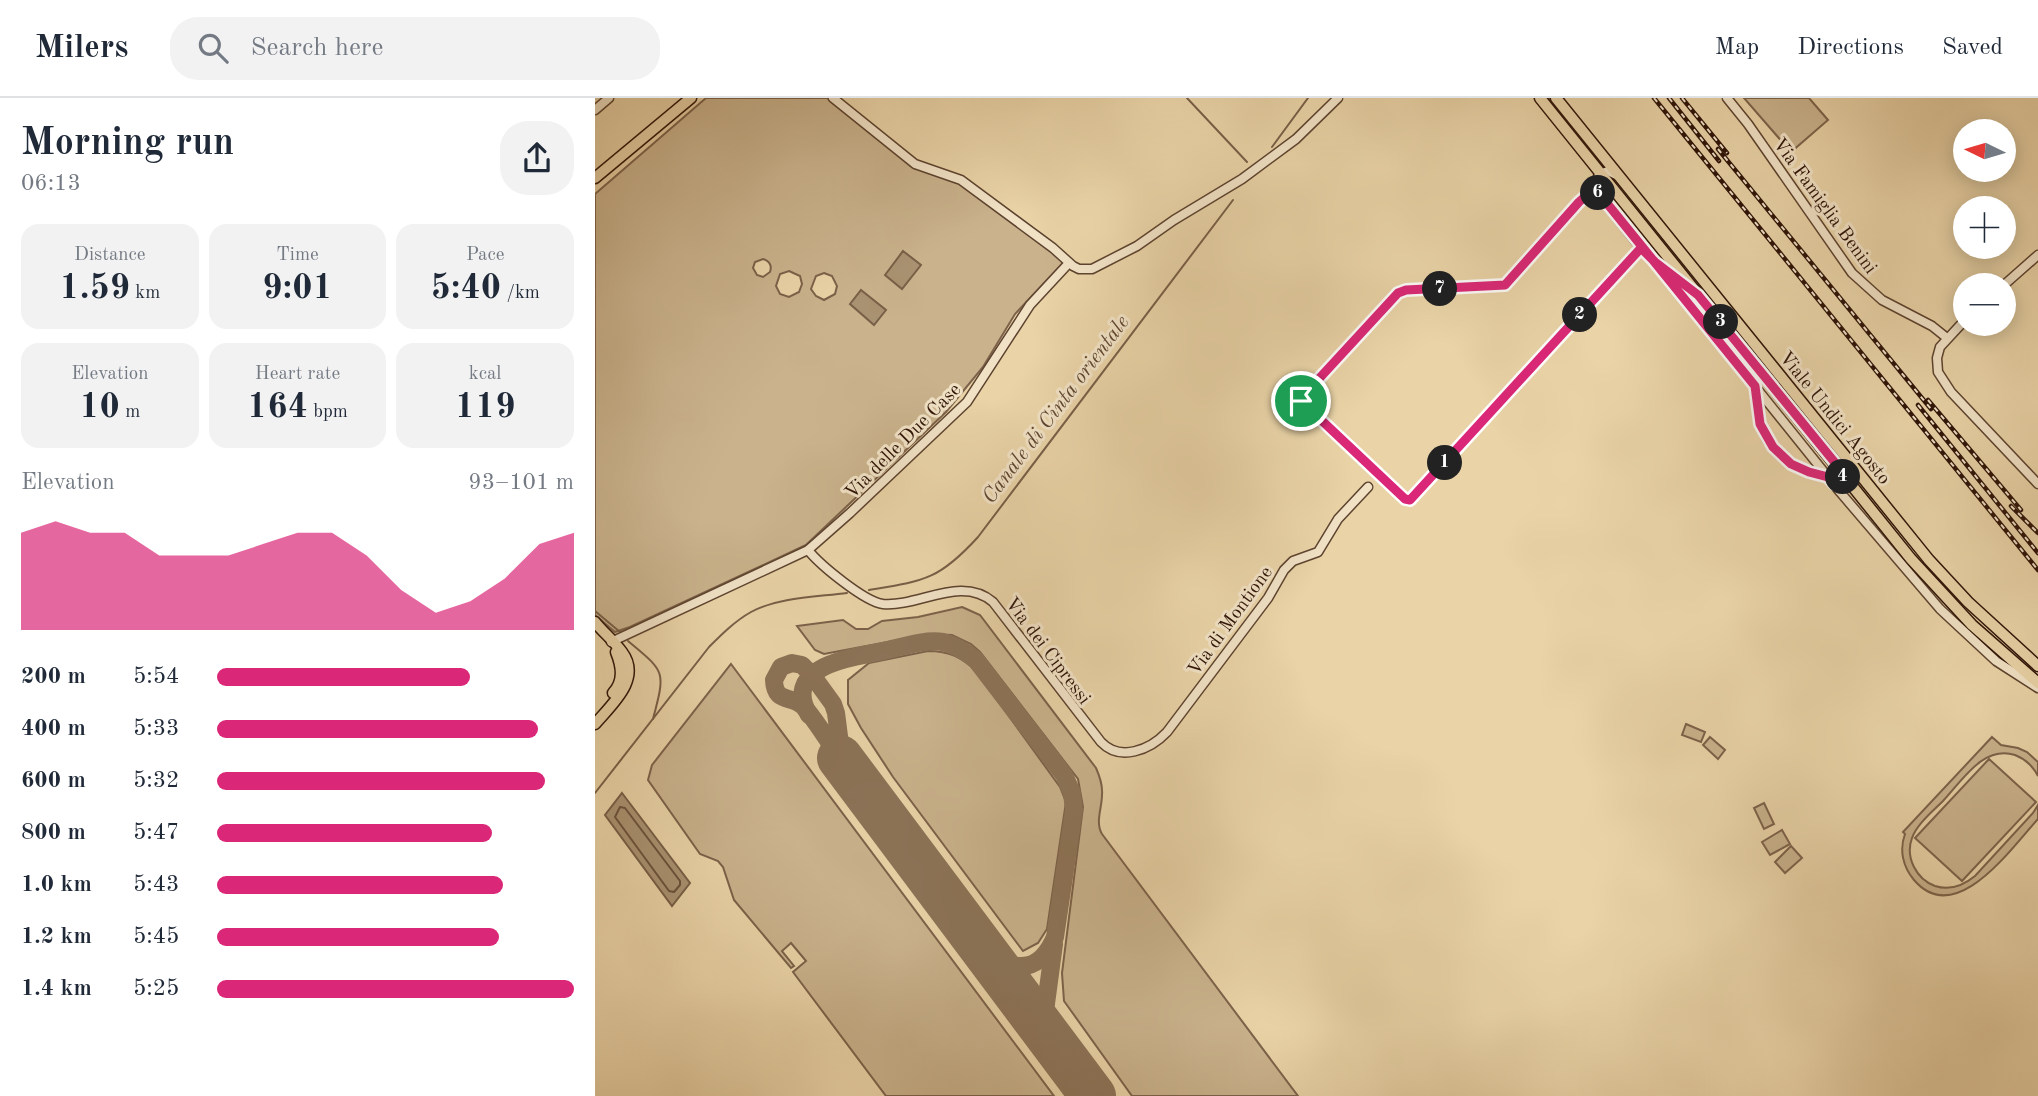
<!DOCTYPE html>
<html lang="en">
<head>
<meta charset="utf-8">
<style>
  body { margin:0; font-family:"Old Standard TT",serif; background:#f2f2f3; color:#1f2937; height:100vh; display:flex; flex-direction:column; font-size:26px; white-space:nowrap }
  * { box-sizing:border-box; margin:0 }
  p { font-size:23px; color:#747a83 }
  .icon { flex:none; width:38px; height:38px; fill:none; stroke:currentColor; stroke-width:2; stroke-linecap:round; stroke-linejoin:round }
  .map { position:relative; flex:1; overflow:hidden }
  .details { display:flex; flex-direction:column; background:#fff; width:595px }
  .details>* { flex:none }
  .needle { width:46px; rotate:275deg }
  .controls { position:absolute; left:1358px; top:21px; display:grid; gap:14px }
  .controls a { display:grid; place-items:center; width:63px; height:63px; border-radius:50%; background:#fff; box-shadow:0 4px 18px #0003; font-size:35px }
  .pin { position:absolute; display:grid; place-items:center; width:60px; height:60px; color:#fff; margin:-30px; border:4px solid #fff; border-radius:50%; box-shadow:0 2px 7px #0007 }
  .km { position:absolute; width:35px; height:35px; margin:-18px; border-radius:50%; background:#222; color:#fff; font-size:19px; line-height:35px; text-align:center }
  .round { display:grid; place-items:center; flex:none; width:74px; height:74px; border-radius:28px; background:#f2f2f3 }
  .head { display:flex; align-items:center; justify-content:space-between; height:119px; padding:0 21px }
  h1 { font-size:38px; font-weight:600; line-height:52px }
  .figures { display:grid; grid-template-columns:repeat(3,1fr); gap:10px; height:119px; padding:7px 21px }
  .figures div { display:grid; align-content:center; border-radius:18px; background:#f2f2f3; text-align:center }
  .figures b { font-size:35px; font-weight:600 }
  .figures small { font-size:19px; font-weight:400 }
  .figures p { font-size:19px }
  .chart { height:196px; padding:14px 21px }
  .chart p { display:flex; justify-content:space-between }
  .chart svg { width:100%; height:126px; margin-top:7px; fill:#db2777; opacity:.7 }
  ul { padding:0 21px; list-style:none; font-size:23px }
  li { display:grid; grid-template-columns:112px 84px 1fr; align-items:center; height:52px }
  li i { height:18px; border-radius:9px; background:#db2777 }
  header { display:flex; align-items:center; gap:42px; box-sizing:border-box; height:98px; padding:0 35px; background:#fff; border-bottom:2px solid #e0e1e3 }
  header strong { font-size:33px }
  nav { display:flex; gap:38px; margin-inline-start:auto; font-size:24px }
  .search { width:490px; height:63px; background:#f2f2f3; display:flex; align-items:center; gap:18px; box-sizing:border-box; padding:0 24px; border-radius:28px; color:#747a83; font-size:26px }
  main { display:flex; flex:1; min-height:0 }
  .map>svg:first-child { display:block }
  .green { fill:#c9b28c; stroke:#7c624a; stroke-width:2; fill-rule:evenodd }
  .water { fill:#a99271; stroke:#785f47; stroke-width:2 }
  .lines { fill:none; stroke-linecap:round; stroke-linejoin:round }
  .shore { stroke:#6c523c; stroke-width:2 }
  .stream { stroke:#785f47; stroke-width:2 }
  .taxiway { stroke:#8c7357; stroke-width:18 }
  .runway { stroke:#8c7357; stroke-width:46 }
  .minor-casing { stroke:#5d432f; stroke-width:11 }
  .major-casing { stroke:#2e1307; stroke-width:13 }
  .minor { stroke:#f1e2c6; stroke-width:8 }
  .major { stroke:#e9d3a7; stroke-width:10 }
  .rail-casing { stroke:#2e1307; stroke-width:4.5 }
  .rail { stroke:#f1e2c6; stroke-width:2; stroke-dasharray:5; stroke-linecap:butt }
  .route-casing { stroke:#fff; stroke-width:14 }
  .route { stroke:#db2777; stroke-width:9 }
  .labels { text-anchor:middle; stroke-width:6; stroke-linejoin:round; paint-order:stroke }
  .street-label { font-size:19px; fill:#2e1307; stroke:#f1e2c6 }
  .water-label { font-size:21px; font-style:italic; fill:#5f4631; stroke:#f1e2c6 }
</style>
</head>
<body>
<header>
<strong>Milers</strong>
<div class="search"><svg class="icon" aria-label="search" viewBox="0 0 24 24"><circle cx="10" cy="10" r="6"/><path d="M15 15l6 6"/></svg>Search here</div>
<nav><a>Map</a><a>Directions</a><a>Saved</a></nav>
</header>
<main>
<section class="details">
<div class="head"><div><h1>Morning run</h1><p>06:13</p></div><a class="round"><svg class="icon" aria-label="share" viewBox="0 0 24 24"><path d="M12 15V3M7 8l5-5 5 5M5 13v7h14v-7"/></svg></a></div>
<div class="figures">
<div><p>Distance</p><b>1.59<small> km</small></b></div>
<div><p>Time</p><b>9:01</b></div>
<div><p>Pace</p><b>5:40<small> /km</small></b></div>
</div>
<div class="figures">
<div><p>Elevation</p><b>10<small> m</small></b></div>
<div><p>Heart rate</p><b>164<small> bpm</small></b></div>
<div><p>kcal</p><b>119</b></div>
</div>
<div class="chart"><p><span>Elevation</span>93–101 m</p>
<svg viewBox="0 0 160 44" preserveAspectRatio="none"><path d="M0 44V10L10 6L20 10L30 10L40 18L50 18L60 18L70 14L80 10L90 10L100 18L110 30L120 38L130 34L140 26L150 14L160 10V44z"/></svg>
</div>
<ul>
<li><b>200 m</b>5:54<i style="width:71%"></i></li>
<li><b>400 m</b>5:33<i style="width:90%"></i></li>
<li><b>600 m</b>5:32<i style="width:92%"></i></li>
<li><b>800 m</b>5:47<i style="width:77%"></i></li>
<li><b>1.0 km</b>5:43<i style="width:80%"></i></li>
<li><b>1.2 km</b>5:45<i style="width:79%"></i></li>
<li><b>1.4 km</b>5:25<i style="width:100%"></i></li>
</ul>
</section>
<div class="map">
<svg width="1443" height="998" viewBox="0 0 1443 998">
  <rect width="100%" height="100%" fill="#e9d3a7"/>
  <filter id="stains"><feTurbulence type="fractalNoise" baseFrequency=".00286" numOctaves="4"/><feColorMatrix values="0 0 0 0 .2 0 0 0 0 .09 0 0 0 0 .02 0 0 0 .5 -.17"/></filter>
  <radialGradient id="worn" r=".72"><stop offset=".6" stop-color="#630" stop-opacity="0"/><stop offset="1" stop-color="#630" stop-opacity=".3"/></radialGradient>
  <g class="green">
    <path d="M111,0h121l88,70 25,5 22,10 100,77v4l-47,50 -32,53 -37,45 -140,133 -176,82 -15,5 -20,-17v-421zM168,161c7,2 9,7 7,13l-7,5 -6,-2 -4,-7 2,-6zM194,173l11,5 2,8 -3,8 -10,5 -9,-3 -4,-8 4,-12zM229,175l8,3 5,10 -2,8 -11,6 -8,-4 -5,-7 5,-13z"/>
    <polygon points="954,0 956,0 1011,70 1005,67"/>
    <polygon points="1149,0 1214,0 1233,22 1196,54"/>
    <path d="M367,509l18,8 116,153c4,9 7,17 6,27 0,13 -7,27 0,39l196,262h-166l-68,-95 -2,-28 21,-166 -5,-28 -98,-127 -9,-8 -19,-9 -22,-1 -106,20 -9,-4 -18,-24 46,-6 13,9h12l14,-8 36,-4z"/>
    <path d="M333,553c21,0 34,6 49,21l83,115 6,15 -19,127 -9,14 -15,8 -130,-174 -32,-49 -13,-24v-24l21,-17z"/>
    <polygon points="136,566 459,998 291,998 198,874 211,863 196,845 187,853 199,868 196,870 139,802 128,769 123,763 105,756 53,682 57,667"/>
    <polygon points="1091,626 1110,634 1106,644 1087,637"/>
    <polygon points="1115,639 1130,652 1123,661 1108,647"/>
    <path d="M1397,639l9,8 17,3 9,4 11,10v14c-5,-10 -13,-17 -23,-21 -32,-10 -53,26 -72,46 -10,10 -26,23 -31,37 -7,19 4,41 23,48 15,5 29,-1 40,-10l58,-63 5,-8v14c-27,29 -82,110 -124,61 -11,-13 -15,-30 -9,-46l-2,-2z"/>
    <polygon points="1394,661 1441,704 1367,783 1320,740"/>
    <polygon points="1169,705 1179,726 1169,731 1159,710"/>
    <polygon points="1187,732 1195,746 1175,757 1167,744"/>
    <polygon points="1196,748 1207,760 1190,775 1180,764"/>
  </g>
  <g class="water">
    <polygon points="308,153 326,167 307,191 290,177"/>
    <polygon points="266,192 291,212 279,227 255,206"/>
    <polygon points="27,695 95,785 77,808 10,717"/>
  </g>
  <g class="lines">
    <polygon class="shore" points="25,709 30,710 85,783 85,787 79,794 74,793 20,719"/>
    <g class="stream">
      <polyline points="592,0 652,64"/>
      <polyline points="677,49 713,0"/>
      <path d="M274,492c55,-9 70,-10 109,-53l255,-337"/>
      <polyline points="0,513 25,534"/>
      <path d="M33,543c37,31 38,29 25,78"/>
      <path d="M0,695l114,-146c13,-13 26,-26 42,-35 28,-15 66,-15 96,-19"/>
    </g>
    <g class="taxiway">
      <path d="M214,617c-28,-49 42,-57 74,-64 19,-4 41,-12 60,-9 13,3 23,10 33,18l88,115 8,18 2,17 -19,127c-15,35 -36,34 -66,20"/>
      <path d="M245,660c-12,-17 -23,-36 -36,-51 -12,-13 -29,-2 -30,-27l7,-13 11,-4 10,2 10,10 21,29 3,9 5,39 17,30"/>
      <polyline points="459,846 450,913 455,934 470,961"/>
    </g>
    <polyline class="runway" points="245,660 498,998"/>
    <g class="minor-casing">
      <g id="minor">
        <polyline points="238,0 320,66 366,82 458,150 478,168 484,171 497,171 542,148 579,122 647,81 701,41 743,0"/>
        <polyline points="1132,0 1153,26 1257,175 1287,202 1337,228 1352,240"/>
        <polyline points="0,12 14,0"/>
        <polyline points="1023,78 1013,73 1004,76 1000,87 1004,97 1046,150 1060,164 1091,185"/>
        <polyline points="1002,93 989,99 910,187 811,192 803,195 708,298 706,303 708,307 810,401 815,402 1046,150"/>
        <polyline points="1060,164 1245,394 1345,511 1401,563 1443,590"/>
        <polyline points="1409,187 1443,157"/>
        <polyline points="1370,222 1345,249 1342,260 1343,274 1356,294 1443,386"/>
        <path d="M1161,290c3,11 1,22 4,33 7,32 37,52 68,55"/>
        <path d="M213,452c12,15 57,52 75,54 36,3 78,-29 110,-2l108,140c19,20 49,8 66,-10l101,-134 16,-28 9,-9 25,-9 20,-33 30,-32"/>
        <polyline points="16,544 213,452 255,415 372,304 435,207 474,165"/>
      </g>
    </g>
    <g class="major-casing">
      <g id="major">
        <polyline points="945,0 1316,461 1377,527 1443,585"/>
        <polyline points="961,0 1334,462 1373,504 1443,568"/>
        <polyline points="0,80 96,0"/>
        <path d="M0,524c8,10 19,19 27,30 20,27 -10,52 -27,72"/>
        <path d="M18,595c11,-12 9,-26 3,-41"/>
      </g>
    </g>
    <use href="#minor" class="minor"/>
    <use href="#major" class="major"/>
    <g class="rail-casing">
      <g id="rail">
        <polyline points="1059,0 1443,472"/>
        <polyline points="1074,0 1124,63"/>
        <polyline points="1087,0 1132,55"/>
        <polyline points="1123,51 1336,311"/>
        <polyline points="1333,302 1426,412"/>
        <polyline points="1323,307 1443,455"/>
        <polyline points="1416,408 1443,435"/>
      </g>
    </g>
    <use href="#rail" class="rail"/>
  </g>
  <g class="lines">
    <g class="route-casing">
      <polyline id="route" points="706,303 810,401 815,402 1046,150 1060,164 1103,197 1250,377 1239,386 1233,379 1214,374 1196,366 1178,349 1165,326 1160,288 1002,93 993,96 984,104 910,187 811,192 803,195 708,298 706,303"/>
    </g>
    <use href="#route" class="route"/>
  </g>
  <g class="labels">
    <g class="street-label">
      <text transform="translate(1231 107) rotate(54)" y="7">Via Famiglia Benini</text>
      <text transform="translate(1241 319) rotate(51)" y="7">Viale Undici Agosto</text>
      <text transform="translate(307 342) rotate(-45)" y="7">Via delle Due Case</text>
      <text transform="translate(634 522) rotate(-54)" y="7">Via di Montione</text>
      <text transform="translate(454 552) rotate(53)" y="7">Via dei Cipressi</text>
    </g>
    <g class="water-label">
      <text transform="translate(460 311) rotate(-53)" y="7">Canale di Cinta orientale</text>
    </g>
  </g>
  <rect width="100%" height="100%" filter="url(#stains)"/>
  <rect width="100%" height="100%" fill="url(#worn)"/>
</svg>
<div class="controls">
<a><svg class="needle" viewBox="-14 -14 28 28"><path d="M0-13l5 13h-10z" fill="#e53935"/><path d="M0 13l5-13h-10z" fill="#747a83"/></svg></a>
<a>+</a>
<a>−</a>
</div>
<div class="pin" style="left:706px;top:303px;background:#1e9e55"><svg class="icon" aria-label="arrive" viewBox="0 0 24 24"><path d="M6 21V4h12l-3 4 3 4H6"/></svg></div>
<b class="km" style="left:850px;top:365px">1</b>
<b class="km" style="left:985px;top:217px">2</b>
<b class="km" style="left:1126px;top:224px">3</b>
<b class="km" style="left:1248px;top:379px">4</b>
<b class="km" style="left:1003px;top:95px">6</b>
<b class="km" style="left:845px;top:191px">7</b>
</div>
</main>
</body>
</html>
